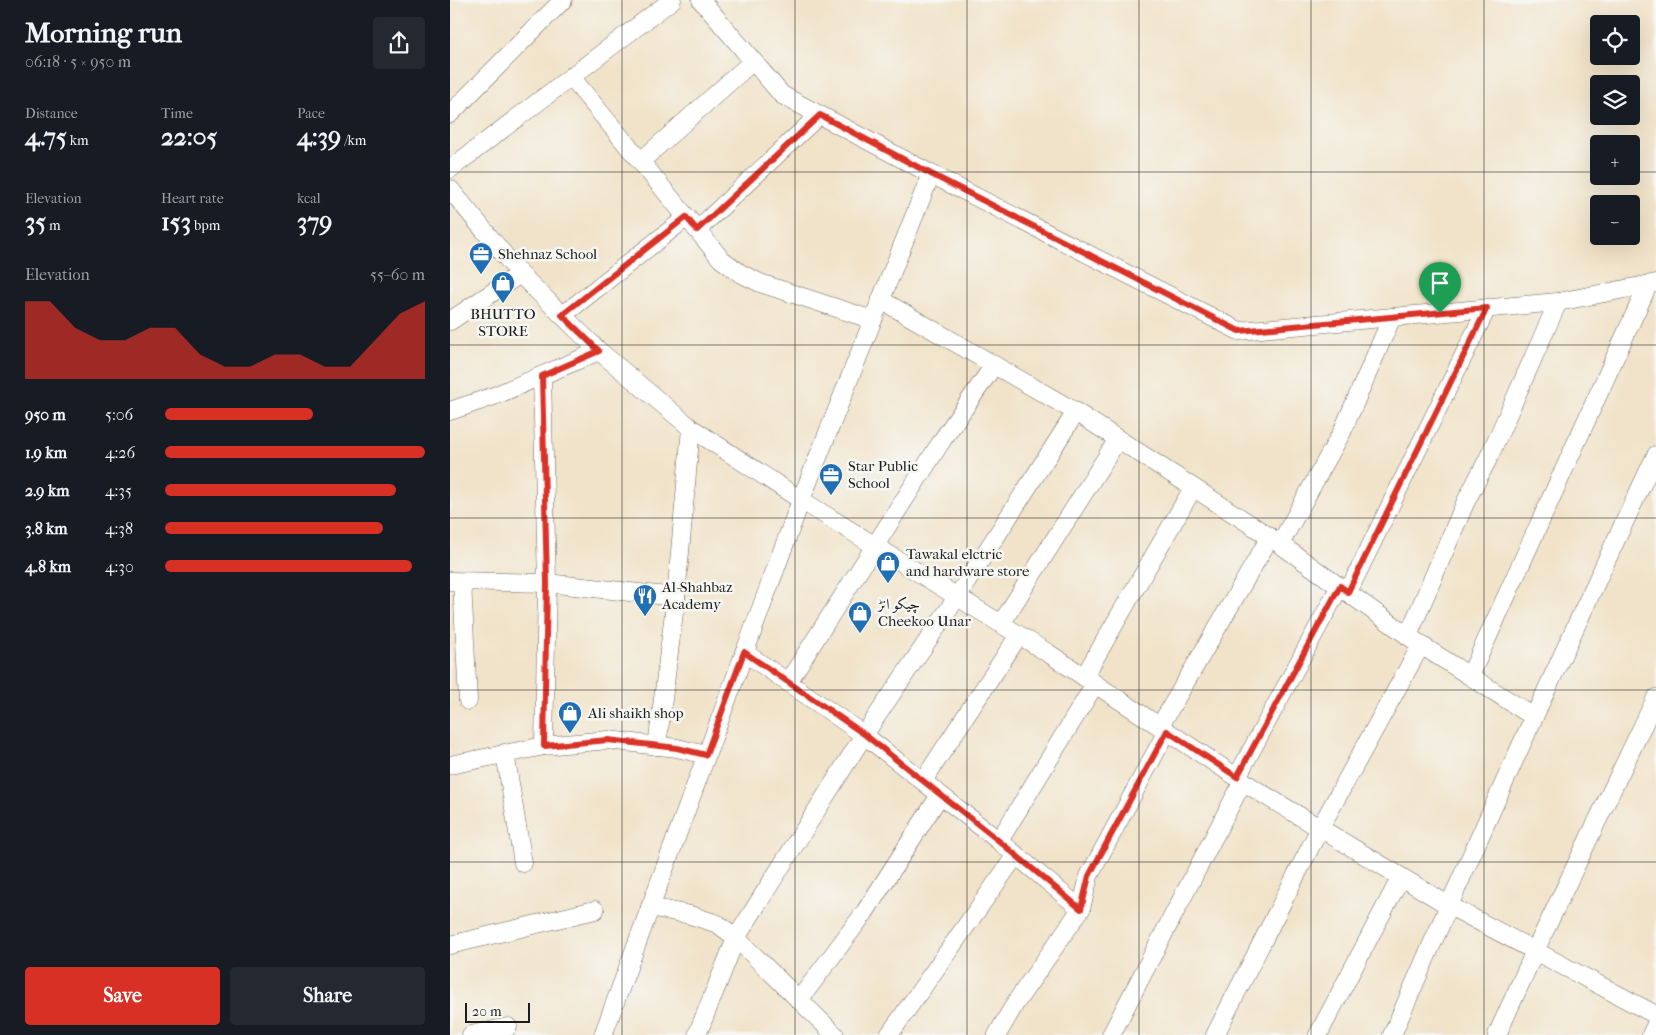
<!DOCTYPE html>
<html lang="en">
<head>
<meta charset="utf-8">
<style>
  body { margin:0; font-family:"IM FELL French Canon",Amiri,serif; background:#242831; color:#f1f3f6; height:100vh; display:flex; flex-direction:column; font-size:19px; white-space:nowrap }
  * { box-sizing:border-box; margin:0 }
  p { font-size:16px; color:#9ea1a6 }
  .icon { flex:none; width:28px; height:28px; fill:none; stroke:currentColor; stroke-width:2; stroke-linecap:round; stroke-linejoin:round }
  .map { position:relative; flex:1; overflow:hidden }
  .sheet { display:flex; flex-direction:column; background:#171b24; width:450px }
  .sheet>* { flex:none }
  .fabs { position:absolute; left:1140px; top:15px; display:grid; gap:10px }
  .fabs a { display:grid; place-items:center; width:50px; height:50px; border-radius:5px; background:#171b24; box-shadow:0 5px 20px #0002; font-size:25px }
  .scale { position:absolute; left:15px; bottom:12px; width:65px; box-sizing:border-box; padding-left:5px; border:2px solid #1c1c1c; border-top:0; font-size:14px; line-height:18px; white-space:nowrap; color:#1c1c1c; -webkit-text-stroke:4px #f6f6f2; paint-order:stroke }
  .pin { position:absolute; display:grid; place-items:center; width:42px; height:42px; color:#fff; margin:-51px -21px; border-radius:50% 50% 50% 0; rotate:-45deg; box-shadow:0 0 5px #0007 }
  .pin .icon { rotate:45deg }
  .round { display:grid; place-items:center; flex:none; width:52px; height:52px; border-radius:5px; background:#242831 }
  .summary { display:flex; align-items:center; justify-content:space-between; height:85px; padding:0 25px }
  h1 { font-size:28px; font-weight:700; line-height:38px }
  .stats { display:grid; grid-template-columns:repeat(3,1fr); gap:8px; height:85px; padding:5px 25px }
  .stats div { display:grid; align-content:center }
  .stats b { font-size:25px; font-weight:700 }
  .stats small { font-size:14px; font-weight:400 }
  .stats p { font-size:14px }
  .chart { height:140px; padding:10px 25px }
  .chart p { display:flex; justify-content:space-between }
  .chart svg { width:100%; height:90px; margin-top:5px; fill:#d93025; opacity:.7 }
  .action { display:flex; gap:10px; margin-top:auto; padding:10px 25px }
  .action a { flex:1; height:58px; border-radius:5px; background:#d93025; color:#fff; font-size:20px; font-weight:700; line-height:58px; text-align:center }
  .action a+a { background:#242831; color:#f1f3f6 }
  ul { padding:0 25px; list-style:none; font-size:16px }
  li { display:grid; grid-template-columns:80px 60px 1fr; align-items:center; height:38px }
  li i { height:12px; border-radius:6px; background:#d93025 }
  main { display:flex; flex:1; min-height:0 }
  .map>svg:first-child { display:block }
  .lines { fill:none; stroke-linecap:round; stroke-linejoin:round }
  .street-casing { stroke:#676259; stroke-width:19 }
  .street { stroke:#fff; stroke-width:18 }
  .route-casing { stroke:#fff; stroke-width:10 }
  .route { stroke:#d93025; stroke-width:6 }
  .grid { fill:none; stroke:#1c1c1c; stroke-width:1; stroke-opacity:0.55 }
  .labels { text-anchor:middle; stroke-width:5; stroke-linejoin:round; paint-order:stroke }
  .poi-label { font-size:15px; fill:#1c1c1c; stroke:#f6f6f2; text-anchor:start }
</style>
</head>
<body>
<main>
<section class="sheet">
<div class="summary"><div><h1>Morning run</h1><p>06:18 · 5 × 950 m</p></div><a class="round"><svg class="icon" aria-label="share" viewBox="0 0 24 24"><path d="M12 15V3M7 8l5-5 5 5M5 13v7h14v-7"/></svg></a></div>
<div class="stats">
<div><p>Distance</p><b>4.75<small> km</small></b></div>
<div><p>Time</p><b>22:05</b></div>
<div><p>Pace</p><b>4:39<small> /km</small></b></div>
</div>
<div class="stats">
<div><p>Elevation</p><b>35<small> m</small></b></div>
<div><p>Heart rate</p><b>153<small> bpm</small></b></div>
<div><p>kcal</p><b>379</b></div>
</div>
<div class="chart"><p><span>Elevation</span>55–60 m</p>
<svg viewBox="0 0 160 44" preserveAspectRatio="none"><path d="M0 44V6L10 6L20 19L30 25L40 25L50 19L60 19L70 32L80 38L90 38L100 32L110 32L120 38L130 38L140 25L150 12L160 6V44z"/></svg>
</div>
<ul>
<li><b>950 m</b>5:06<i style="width:57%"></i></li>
<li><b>1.9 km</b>4:26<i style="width:100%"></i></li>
<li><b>2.9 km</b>4:35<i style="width:89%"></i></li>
<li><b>3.8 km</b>4:38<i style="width:84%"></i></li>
<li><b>4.8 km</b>4:30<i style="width:95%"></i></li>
</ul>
<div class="action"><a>Save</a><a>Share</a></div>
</section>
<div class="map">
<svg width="1206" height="1035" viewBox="0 0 1206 1035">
  <rect width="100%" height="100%" fill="#f6f6f2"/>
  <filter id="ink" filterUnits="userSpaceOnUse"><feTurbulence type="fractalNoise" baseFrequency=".02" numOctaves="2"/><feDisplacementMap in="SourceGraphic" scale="10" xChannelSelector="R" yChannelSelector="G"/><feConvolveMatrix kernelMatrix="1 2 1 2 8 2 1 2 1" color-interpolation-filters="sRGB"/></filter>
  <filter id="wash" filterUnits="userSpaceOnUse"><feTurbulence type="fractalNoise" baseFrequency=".0096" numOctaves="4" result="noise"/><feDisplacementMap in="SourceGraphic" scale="20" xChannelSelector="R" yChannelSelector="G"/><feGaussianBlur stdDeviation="1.12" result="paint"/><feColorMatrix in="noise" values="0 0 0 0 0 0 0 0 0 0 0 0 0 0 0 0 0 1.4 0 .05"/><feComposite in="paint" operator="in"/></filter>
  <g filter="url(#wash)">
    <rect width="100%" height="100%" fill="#f1e3c9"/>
  </g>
  <g filter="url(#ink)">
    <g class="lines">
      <g class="street-casing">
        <g id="street">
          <polyline points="251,0 332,95 481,174 789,331 1108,302 1206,283"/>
          <polyline points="121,77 271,259 290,273 310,283 423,320"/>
          <polyline points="0,114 113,0"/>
          <polyline points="191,161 303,61"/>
          <polyline points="0,169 222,0"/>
          <polyline points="0,189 70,274 149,351 241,428 351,500 598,653 811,793 998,905 1206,1015"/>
          <polyline points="247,230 369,115"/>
          <polyline points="431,300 626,412 820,537 971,645 1084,717"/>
          <polyline points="113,315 237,217"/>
          <polyline points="0,321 70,274"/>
          <polyline points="92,376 97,583 94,746"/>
          <polyline points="0,411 44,396 149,351"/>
          <polyline points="830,544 892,432 942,317"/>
          <polyline points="0,581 97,583 226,597"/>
          <polyline points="12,582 18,701"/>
          <polyline points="898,592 1037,308"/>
          <polyline points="551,624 668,439"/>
          <polyline points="958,636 1016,501 1038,459 1108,302"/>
          <polyline points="294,652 414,735 549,841 631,909"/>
          <polyline points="1020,676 1198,285"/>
          <polyline points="634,677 743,488"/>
          <polyline points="338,682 493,439 544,365"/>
          <polyline points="710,726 820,537"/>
          <polyline points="207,746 226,597 241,428"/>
          <polyline points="55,753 73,863"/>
          <polyline points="0,765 94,746 158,740 227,748 256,755"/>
          <polyline points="787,777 890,586"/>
          <polyline points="473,781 569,635"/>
          <polyline points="549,841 645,684"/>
          <polyline points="200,907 240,915 268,924 286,938 385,1035"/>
          <polyline points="0,945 145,910"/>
          <polyline points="349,1000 415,912 490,795"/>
          <polyline points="21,1035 58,1027"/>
          <polyline points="153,1035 351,500 481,174"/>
          <polyline points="247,1035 286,938 414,735 507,597 626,412"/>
          <polyline points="439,1035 566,855"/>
          <polyline points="547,1035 566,1002 631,909 639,876 717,731"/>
          <polyline points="661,1035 793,781"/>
          <polyline points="765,1035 870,828 971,645"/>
          <polyline points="868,1035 951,877"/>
          <path d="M942,1035c85,-195 173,-388 264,-580"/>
          <polyline points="1047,1035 1085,951 1206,698"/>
          <polyline points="1201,1035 1206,1024"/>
        </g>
      </g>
      <use href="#street" class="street"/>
    </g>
  </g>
  <g class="lines" filter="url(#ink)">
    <g class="route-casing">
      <polygon id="route" points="370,115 481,174 789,331 1037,308 898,592 890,586 787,777 717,731 639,876 631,909 549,841 414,734 294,652 256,755 227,748 158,740 94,746 97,583 92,376 149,351 112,315 236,217 247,230"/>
    </g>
    <use href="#route" class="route"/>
  </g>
  <path class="grid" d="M172,0v1035M345,0v1035M517,0v1035M689,0v1035M861,0v1035M1034,0v1035M0,172h1149M1181,172h25M0,345h1206M0,518h1206M0,690h1206M0,862h1206"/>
  <defs>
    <g id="office-pin" transform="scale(1.25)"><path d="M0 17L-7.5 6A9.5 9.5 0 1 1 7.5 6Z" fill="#1f6fb2" stroke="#f6f6f2"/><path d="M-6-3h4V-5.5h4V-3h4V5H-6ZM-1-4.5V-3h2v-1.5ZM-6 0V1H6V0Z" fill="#fff"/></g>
    <g id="shop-pin" transform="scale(1.25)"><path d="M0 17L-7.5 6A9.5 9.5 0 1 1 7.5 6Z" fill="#1f6fb2" stroke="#f6f6f2"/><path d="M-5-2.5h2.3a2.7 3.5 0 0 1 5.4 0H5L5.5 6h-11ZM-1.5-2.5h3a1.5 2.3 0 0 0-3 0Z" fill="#fff"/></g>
    <g id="restaurant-pin" transform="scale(1.25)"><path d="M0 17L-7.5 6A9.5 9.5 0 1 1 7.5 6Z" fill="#1f6fb2" stroke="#f6f6f2"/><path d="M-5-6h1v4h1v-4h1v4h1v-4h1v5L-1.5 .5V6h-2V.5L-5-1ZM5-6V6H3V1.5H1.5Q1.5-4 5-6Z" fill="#fff"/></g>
  </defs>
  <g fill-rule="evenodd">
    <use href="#office-pin" x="31" y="254"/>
    <use href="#shop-pin" x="53" y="283"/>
    <use href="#office-pin" x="381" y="475"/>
    <use href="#shop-pin" x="438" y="563"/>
    <use href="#restaurant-pin" x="195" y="596"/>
    <use href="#shop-pin" x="410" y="613"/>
    <use href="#shop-pin" x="120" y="713"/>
  </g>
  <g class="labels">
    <g class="poi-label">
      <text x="48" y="259">Shehnaz School</text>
      <text x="53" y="319" text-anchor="middle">BHUTTO<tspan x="53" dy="17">STORE</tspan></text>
      <text x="398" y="471">Star Public<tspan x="398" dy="17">School</tspan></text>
      <text x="456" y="559">Tawakal elctric<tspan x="456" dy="17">and hardware store</tspan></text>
      <text x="212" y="592">Al-Shahbaz<tspan x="212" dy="17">Academy</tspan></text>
      <text x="428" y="609">چیکو انڑ<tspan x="428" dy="17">Cheekoo Unar</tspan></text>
      <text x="138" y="718">Ali shaikh shop</text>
    </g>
  </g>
</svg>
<div class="fabs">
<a><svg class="icon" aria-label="locate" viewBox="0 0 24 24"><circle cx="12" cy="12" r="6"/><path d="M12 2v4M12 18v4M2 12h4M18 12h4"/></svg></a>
<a><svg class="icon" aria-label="layers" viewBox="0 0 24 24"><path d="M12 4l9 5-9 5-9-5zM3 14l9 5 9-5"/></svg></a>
<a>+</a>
<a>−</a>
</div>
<div class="scale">20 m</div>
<div class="pin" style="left:990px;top:313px;background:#1e9e55"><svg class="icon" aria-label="arrive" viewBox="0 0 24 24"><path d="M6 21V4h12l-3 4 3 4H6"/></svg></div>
</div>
</main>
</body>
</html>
